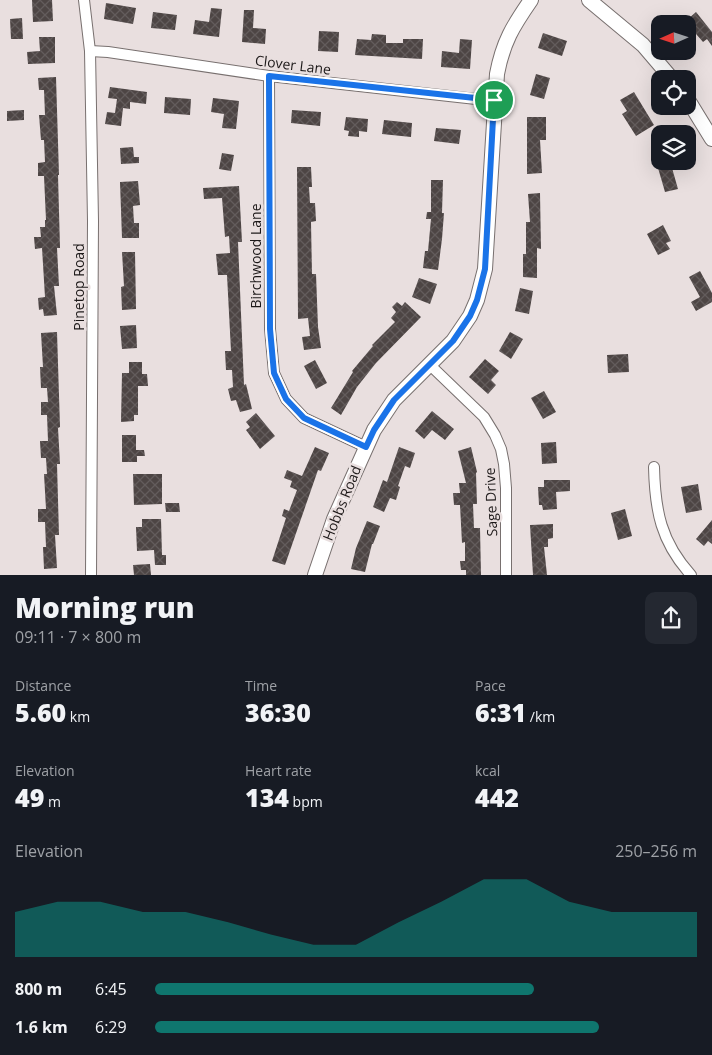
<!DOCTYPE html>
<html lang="en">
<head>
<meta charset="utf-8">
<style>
  body { margin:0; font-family:"Open Sans",sans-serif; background:#242831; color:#f1f3f6; height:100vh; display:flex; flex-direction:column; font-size:19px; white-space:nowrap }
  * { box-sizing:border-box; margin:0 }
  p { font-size:16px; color:#9ea1a6 }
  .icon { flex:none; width:28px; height:28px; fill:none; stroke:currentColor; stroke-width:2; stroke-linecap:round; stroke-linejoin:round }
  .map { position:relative; height:575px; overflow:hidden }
  .sheet { display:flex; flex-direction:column; background:#171b24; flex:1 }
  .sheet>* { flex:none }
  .needle { width:32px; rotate:267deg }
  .controls { position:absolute; left:651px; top:15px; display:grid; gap:10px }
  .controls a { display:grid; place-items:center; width:45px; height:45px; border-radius:10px; background:#171b24; box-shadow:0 5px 20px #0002; font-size:25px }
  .pin { position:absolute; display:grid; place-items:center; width:42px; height:42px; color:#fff; margin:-21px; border:2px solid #fff; border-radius:50%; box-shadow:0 1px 5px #0007 }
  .round { display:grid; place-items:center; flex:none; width:52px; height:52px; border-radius:10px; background:#242831 }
  .overview { display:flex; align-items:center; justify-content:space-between; height:85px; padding:0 15px }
  h1 { font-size:28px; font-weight:800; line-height:38px }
  .stats { display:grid; grid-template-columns:repeat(3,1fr); gap:8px; height:85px; padding:5px 15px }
  .stats div { display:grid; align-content:center }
  .stats b { font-size:25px; font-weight:800 }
  .stats small { font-size:14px; font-weight:400 }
  .stats p { font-size:14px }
  .chart { height:140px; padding:10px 15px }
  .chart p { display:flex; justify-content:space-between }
  .chart svg { width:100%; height:90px; margin-top:5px; fill:#0f766e; opacity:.7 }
  ul { padding:0 15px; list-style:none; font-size:16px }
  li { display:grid; grid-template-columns:80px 60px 1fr; align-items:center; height:38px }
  li i { height:12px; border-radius:6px; background:#0f766e }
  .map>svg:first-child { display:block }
  .building { fill:url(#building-cross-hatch) }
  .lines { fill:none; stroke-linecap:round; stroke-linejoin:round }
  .street-casing { stroke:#78706f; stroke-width:12 }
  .secondary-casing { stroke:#78706f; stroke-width:16 }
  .street { stroke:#fff; stroke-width:10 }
  .secondary { stroke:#fff; stroke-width:14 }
  .route-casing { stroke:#fff; stroke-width:10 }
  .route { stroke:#1a73e8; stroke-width:6 }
  .labels { text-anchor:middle; stroke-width:5; stroke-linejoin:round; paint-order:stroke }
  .street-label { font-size:14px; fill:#1c1818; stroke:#e9dfdf }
</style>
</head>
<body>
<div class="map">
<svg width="712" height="575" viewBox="0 0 712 575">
  <defs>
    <pattern id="building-cross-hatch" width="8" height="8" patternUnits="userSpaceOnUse" patternTransform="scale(1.25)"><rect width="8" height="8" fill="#4d4544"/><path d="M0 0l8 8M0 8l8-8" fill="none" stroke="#635c5c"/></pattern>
  </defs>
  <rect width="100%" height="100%" fill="#e9dfdf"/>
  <g class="building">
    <polygon points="32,0 52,0 53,21 33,22"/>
    <polygon points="106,3 136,8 133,24 104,19"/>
    <polygon points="211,8 222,9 219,37 193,34 195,20 209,22"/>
    <polygon points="244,10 254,10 253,28 266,29 265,44 242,42"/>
    <polygon points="153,12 177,15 175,30 151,28"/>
    <polygon points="696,12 712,32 712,46 707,39 703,42 690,27 688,29 688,19"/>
    <polygon points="22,18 23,39 11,39 10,19"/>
    <polygon points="319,31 339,32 338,52 318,51"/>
    <polygon points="543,33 567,41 562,56 538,48"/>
    <polygon points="372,34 386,35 386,43 403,43 403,39 423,39 422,59 355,55 357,39 371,40"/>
    <polygon points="39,37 55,37 55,63 28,64 27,52 40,51"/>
    <polygon points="460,39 472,40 470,69 441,67 442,51 459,53"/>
    <polygon points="536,74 550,78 544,99 530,95"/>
    <polygon points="56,77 59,175 58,175 60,248 57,248 59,286 54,286 57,315 44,316 43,309 39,310 38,298 45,297 42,248 35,249 34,237 41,237 40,227 45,227 45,220 46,220 44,176 38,176 38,163 45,162 44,140 41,140 39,115 45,115 44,90 39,90 38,78"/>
    <polygon points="110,87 147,92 146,104 130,102 130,109 123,108 121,126 105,124 107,112 115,113 117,99 108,98"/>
    <polygon points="634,92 654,125 636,136 622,114 627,111 620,100"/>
    <polygon points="165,97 191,99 190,115 164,113"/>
    <polygon points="213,98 239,101 236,129 222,128 224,114 211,112"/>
    <polygon points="24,110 24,120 7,121 7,111"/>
    <polygon points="292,110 321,112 320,126 291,123"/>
    <polygon points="346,117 368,119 367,132 359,131 359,137 348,136 349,131 344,130"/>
    <polygon points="527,117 546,117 546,140 540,140 542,173 527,174"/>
    <polygon points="384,120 412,123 411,137 382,134"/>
    <polygon points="436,128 461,130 459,144 434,141"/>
    <polygon points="133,147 134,157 139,157 139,163 121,164 120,148"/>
    <polygon points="222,153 234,155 231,171 219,169"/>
    <polygon points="656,161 670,161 678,189 665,192"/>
    <polygon points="297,167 311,167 312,187 309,187 310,203 315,203 316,221 311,222 312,274 316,274 318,327 321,348 304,350 302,337 310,336 308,318 298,319"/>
    <polygon points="431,180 443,180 442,213 444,213 442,239 438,270 423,268 425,251 428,251 431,219 426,219 427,212 431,212"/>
    <polygon points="138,181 140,205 133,206 134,223 139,223 139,238 122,238 120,182"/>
    <polygon points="239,186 242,242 238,242 244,385 246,384 252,409 240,412 236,400 231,401 228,389 233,387 232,370 226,370 225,351 231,351 227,275 218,275 216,254 230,253 229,236 225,237 222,198 204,199 203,188"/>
    <polygon points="540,193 541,249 537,248 537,278 523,277 523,254 526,254 526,222 530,222 528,194"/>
    <polygon points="663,225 671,241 666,243 670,249 658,255 647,234"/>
    <polygon points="122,252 135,252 136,309 122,310 121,287 124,286"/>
    <polygon points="700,271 712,293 712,302 696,311 691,302 700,297 689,277"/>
    <polygon points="419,278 437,284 430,304 412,297"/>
    <polygon points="520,288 533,291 529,314 515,311"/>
    <polygon points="397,302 402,306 405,302 421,317 376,363 357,387 341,415 331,408 353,372 352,371 373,346 372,345 395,322 391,318 396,312 392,307"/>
    <polygon points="136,325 137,348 122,349 120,326"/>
    <polygon points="57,332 60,427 58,428 60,464 57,464 59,535 55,535 57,568 44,569 43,547 46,547 45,522 38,522 38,509 46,509 44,474 47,474 46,458 41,458 40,441 48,441 47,415 41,415 41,402 48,402 47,388 41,388 40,367 43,367 41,333"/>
    <polygon points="510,332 523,339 511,359 499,351"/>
    <polygon points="628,354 629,372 608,373 607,355"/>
    <polygon points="485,359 499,371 491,380 496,385 488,394 469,377"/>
    <polygon points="315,360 327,383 316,389 304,366"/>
    <polygon points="129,362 142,362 142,374 147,374 148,386 138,386 138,415 134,415 134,421 121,422 122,373 129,373"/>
    <polygon points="544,391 556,412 543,419 531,398"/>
    <polygon points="432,411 454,429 445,440 432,430 424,439 415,431"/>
    <polygon points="256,413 275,436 260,449 246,430 250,427 246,422"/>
    <polygon points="122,435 136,435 136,450 144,450 145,456 137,456 137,462 122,462"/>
    <polygon points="556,442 557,463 542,464 541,443"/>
    <polygon points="315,447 329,453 321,471 318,470 285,565 272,561 286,518 282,516 284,509 289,511 297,490 290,487 292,481 284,478 287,470 302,476"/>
    <polygon points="399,447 415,453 410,468 405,466 398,486 400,487 396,500 390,498 384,512 373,507 383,480 387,482"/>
    <polygon points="471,447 477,472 476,473 477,504 473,504 474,528 480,528 481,575 466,575 466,570 461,570 460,561 465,561 465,542 462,543 460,505 454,505 453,493 460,493 459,483 466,483 458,451"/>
    <polygon points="133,474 162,474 162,504 134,505"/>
    <polygon points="544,480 570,480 570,491 556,492 557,509 543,510 542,505 539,505 538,487 544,487"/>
    <polygon points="698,484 702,510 686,513 681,487"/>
    <polygon points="165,503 179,503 180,512 166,512"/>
    <polygon points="625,509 632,536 618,540 611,513"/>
    <polygon points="142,519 161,519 162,555 166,555 166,565 155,565 154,550 137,551 136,527 142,527"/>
    <polygon points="712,520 712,544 708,541 704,546 696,539"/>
    <polygon points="367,521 380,526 373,544 372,544 365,572 351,569 356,548"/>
    <polygon points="553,524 553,538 548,539 548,547 544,547 547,575 533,575 530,525"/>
    <polygon points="150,564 151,575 134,575 133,565"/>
  </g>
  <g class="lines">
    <g class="street-casing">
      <g id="street">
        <polyline points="84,0 90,51 93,221 91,575"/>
        <polyline points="90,51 108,52 269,76 494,101"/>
        <polyline points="269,76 270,329 274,373 286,399 304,418 366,447"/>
        <polyline points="430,365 484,417 495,435 501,449 504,464 506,488 506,575"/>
        <path d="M654,467c1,44 7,75 37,108"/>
      </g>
    </g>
    <g class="secondary-casing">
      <g id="secondary">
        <polyline points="589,0 643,45 672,79"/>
        <polyline points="688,100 712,139"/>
        <path d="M315,575l19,-56 40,-89 20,-30 59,-59 17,-25 7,-16 8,-31 12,-195c6,-32 16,-48 34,-74"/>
      </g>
    </g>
    <use href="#street" class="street"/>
    <use href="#secondary" class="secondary"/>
  </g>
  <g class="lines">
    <g class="route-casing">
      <polygon id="route" points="269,76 494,100 485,269 477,300 470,316 453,341 394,400 374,430 366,447 304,418 286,399 274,373 270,329"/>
    </g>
    <use href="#route" class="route"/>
  </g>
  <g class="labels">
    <g class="street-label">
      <text transform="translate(293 65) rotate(7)" y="5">Clover Lane</text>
      <text transform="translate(256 256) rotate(-90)" y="5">Birchwood Lane</text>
      <text transform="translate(79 287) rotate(-90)" y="5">Pinetop Road</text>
      <text transform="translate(491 502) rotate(-92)" y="5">Sage Drive</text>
      <text transform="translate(342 503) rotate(-68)" y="5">Hobbs Road</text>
    </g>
  </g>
</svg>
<div class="controls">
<a><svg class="needle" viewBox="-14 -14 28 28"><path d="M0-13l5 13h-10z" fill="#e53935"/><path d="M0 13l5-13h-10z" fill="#9ea1a6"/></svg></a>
<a><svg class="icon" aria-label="locate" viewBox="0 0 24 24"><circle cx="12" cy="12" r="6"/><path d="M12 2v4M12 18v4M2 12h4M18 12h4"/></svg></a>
<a><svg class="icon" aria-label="layers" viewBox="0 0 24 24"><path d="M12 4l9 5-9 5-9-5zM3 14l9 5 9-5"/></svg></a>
</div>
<div class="pin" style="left:494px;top:100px;background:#1e9e55"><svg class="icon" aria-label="arrive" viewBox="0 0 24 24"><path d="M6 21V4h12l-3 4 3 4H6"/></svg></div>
</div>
<section class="sheet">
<div class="overview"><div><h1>Morning run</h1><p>09:11 · 7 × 800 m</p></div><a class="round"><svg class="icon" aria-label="share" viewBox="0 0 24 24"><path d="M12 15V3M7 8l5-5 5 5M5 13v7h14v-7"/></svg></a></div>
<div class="stats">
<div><p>Distance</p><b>5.60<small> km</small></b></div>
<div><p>Time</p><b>36:30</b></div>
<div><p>Pace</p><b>6:31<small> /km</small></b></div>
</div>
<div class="stats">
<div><p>Elevation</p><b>49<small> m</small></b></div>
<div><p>Heart rate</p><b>134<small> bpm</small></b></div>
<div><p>kcal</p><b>442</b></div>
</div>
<div class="chart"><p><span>Elevation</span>250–256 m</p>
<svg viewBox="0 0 160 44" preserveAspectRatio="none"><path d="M0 44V22L10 17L20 17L30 22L40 22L50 27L60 33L70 38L80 38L90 27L100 17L110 6L120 6L130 17L140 22L150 22L160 22V44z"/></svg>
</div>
<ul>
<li><b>800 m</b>6:45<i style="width:70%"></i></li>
<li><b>1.6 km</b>6:29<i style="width:82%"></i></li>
</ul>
</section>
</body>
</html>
